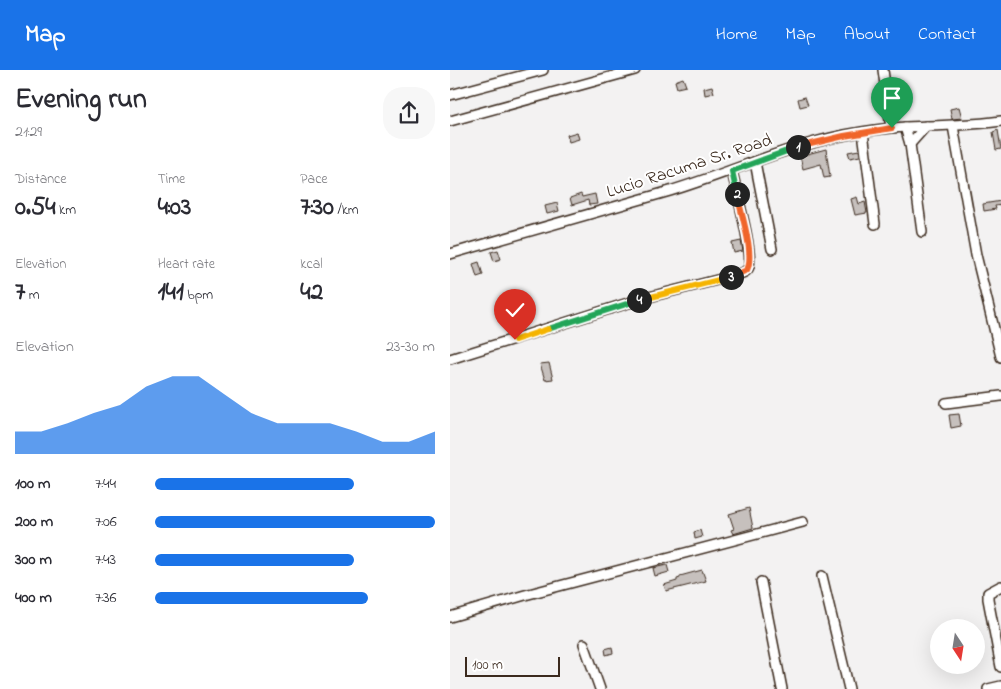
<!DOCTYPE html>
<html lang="en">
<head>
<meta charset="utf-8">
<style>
  body { margin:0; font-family:"Indie Flower",sans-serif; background:#f7f7f7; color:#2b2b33; height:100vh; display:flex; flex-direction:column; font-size:19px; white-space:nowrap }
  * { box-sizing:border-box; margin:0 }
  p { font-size:16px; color:#7c7c81 }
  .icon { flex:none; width:28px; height:28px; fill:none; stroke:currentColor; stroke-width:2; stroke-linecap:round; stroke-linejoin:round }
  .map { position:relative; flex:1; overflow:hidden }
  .drawer { display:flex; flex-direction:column; background:#fff; width:450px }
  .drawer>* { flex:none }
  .needle { width:32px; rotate:168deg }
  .tools { position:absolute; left:480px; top:549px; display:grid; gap:10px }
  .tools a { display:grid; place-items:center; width:55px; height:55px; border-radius:50%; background:#fff; box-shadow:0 5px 20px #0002; font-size:25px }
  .scale { position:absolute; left:15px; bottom:12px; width:95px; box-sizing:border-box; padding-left:5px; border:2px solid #3b2a1e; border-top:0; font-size:14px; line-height:18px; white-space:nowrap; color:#3b2a1e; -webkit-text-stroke:4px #fff; paint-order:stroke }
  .pin { position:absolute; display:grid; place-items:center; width:42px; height:42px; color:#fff; margin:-51px -21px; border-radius:50% 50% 50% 0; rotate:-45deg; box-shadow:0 0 5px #0007 }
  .pin .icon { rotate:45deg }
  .km { position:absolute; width:25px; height:25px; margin:-12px; border-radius:50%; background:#222; color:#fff; font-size:14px; line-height:25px; text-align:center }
  .round { display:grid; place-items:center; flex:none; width:52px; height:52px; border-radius:20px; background:#f7f7f7 }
  .headline { display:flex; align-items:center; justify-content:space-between; height:85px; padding:0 15px }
  h1 { font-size:28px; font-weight:800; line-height:38px }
  .figures { display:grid; grid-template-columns:repeat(3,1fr); gap:8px; height:85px; padding:5px 15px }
  .figures div { display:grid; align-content:center }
  .figures b { font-size:25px; font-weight:800 }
  .figures small { font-size:14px; font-weight:400 }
  .figures p { font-size:14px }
  .chart { height:140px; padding:10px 15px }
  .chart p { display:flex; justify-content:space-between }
  .chart svg { width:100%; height:90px; margin-top:5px; fill:#1a73e8; opacity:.7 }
  ul { padding:0 15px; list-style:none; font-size:16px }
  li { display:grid; grid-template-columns:80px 60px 1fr; align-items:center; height:38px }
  li i { height:12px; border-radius:6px; background:#1a73e8 }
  header { display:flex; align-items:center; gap:30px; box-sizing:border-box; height:70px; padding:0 25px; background:#1a73e8; color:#fff }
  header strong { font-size:24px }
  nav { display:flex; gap:28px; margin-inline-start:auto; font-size:18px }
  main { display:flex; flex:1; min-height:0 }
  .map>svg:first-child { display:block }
  .building { fill:#c6c0bd; stroke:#3b2a1e }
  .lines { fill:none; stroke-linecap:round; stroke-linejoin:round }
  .minor-casing { stroke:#3b2a1e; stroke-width:12 }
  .minor { stroke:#fff; stroke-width:9 }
  .split-1-casing { stroke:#fff; stroke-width:10 }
  .split-2-casing { stroke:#fff; stroke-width:10 }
  .split-3-casing { stroke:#fff; stroke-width:10 }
  .split-4-casing { stroke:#fff; stroke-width:10 }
  .split-5-casing { stroke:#fff; stroke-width:10 }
  .split-6-casing { stroke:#fff; stroke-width:10 }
  .split-1 { stroke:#f0652b; stroke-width:6 }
  .split-2 { stroke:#22a559; stroke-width:6 }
  .split-3 { stroke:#f0652b; stroke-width:6 }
  .split-4 { stroke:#f5b400; stroke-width:6 }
  .split-5 { stroke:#22a559; stroke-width:6 }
  .split-6 { stroke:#f5b400; stroke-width:6 }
  .labels { text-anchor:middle; stroke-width:4; stroke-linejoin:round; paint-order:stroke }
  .street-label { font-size:18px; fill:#3b2a1e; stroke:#fff }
</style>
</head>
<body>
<header>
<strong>Map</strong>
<nav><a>Home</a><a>Map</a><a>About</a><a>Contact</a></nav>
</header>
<main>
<section class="drawer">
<div class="headline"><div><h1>Evening run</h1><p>21:29</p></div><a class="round"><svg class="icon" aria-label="share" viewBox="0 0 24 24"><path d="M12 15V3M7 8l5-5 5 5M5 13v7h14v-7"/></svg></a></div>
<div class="figures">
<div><p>Distance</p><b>0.54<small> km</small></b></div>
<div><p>Time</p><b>4:03</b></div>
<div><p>Pace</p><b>7:30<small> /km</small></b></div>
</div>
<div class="figures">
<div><p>Elevation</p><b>7<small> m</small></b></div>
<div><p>Heart rate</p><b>141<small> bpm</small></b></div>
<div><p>kcal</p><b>42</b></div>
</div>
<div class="chart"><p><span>Elevation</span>23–30 m</p>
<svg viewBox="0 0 160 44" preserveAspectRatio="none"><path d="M0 44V33L10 33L20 29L30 24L40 20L50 11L60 6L70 6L80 15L90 24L100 29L110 29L120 29L130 33L140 38L150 38L160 33V44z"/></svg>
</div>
<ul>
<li><b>100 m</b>7:44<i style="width:71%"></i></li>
<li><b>200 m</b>7:06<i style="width:100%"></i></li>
<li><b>300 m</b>7:43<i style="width:71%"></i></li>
<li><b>400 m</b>7:36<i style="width:76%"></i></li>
</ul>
</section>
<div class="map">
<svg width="551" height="619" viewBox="0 0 551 619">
  <rect width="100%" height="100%" fill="#f3f2f2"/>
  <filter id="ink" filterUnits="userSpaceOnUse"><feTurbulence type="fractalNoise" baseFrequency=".02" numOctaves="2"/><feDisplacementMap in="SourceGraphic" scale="10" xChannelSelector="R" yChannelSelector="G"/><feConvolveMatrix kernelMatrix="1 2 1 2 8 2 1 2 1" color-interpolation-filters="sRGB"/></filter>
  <g filter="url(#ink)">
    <g class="building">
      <polygon points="233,8 236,16 227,18 225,11"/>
      <polygon points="262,16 264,23 255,25 254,18"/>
      <polygon points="355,27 358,35 350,37 348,29"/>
      <polygon points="509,37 512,48 502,49 500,39"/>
      <polygon points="548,60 551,79 546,80 543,62"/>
      <polygon points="127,62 129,69 119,72 117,65"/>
      <polygon points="376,79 380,107 374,108 371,94 353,99 350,86"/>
      <polygon points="409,80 410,86 400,88 398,82"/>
      <polygon points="131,124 132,127 145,124 147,134 139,135 138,130 122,135 120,128"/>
      <polygon points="407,127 409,134 415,132 417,143 405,145 401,129"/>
      <polygon points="551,131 551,135 545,136 546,139 534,141 533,134"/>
      <polygon points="107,133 109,141 97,144 95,136"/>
      <polygon points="291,171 293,181 284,183 282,173"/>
      <polygon points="48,180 51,189 44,191 41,182"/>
      <polygon points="29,192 33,205 27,207 23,194"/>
      <polygon points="70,238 72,246 64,247 63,239"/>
      <polygon points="99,293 103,309 95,310 90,294"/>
      <polygon points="509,344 511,356 501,358 499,345"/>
      <polygon points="299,438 303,458 283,464 281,460 284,459 279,444"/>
      <polygon points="250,460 252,467 245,469 244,462"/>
      <polygon points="217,495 219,502 205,506 203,498"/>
      <polygon points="252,500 256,511 216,521 214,515 227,511 227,509 230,508 230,506"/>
      <polygon points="162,577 163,583 156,585 155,579"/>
    </g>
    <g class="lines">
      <g class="minor-casing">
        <g id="minor">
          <polyline points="433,0 441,58"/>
          <polyline points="0,25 93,0"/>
          <polyline points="0,51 185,0"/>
          <polyline points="503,56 526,185 551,287"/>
          <polyline points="455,57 460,74 472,162"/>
          <polyline points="413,62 425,154"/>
          <polyline points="460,74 476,56"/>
          <polyline points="305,92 322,179"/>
          <path d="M0,184l220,-63c59,-18 115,-44 175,-56 20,-4 40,-7 61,-8 31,-2 63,-1 95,-6"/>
          <path d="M0,289l191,-60 96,-24c5,-2 11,-3 12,-9 4,-15 -13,-76 -17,-95"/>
          <polyline points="496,333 551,326"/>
          <polyline points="372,506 399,619"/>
          <polyline points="311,512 332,619"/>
          <polyline points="551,516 538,523 538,529 551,597"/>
          <polyline points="0,547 75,525 353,452"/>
          <polyline points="134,574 150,619"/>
          <polyline points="538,619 551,616"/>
        </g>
      </g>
      <use href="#minor" class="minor"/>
    </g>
  </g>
  <g class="lines" filter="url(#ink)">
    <g class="split-1-casing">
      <polyline id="split-1" points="348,77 394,66 442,58"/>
    </g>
    <g class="split-2-casing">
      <polyline id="split-2" points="287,124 282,101 348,77"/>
    </g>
    <g class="split-3-casing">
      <path id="split-3" d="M281,207l16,-7c8,-16 -6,-57 -10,-76"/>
    </g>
    <g class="split-4-casing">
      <polyline id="split-4" points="189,230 281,207"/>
    </g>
    <g class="split-5-casing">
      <polyline id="split-5" points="98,259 189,230"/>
    </g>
    <g class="split-6-casing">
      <polyline id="split-6" points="65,270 98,259"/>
    </g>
    <use href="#split-1" class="split-1"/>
    <use href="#split-2" class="split-2"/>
    <use href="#split-3" class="split-3"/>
    <use href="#split-4" class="split-4"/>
    <use href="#split-5" class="split-5"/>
    <use href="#split-6" class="split-6"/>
  </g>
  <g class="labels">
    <g class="street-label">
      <text transform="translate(239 95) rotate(-18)" y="6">Lucio Racuma Sr. Road</text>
    </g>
  </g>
</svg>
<div class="tools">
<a><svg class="needle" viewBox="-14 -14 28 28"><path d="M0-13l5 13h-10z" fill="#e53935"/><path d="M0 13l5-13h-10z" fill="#7c7c81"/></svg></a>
</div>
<div class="scale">100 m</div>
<div class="pin" style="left:442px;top:58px;background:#1e9e55"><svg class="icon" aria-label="arrive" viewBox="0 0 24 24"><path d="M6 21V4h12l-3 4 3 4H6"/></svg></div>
<div class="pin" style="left:65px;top:270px;background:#d93025"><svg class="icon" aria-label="check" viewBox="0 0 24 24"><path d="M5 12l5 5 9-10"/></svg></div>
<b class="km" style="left:348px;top:77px">1</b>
<b class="km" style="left:287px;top:124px">2</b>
<b class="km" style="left:281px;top:207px">3</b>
<b class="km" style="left:189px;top:230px">4</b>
</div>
</main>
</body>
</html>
